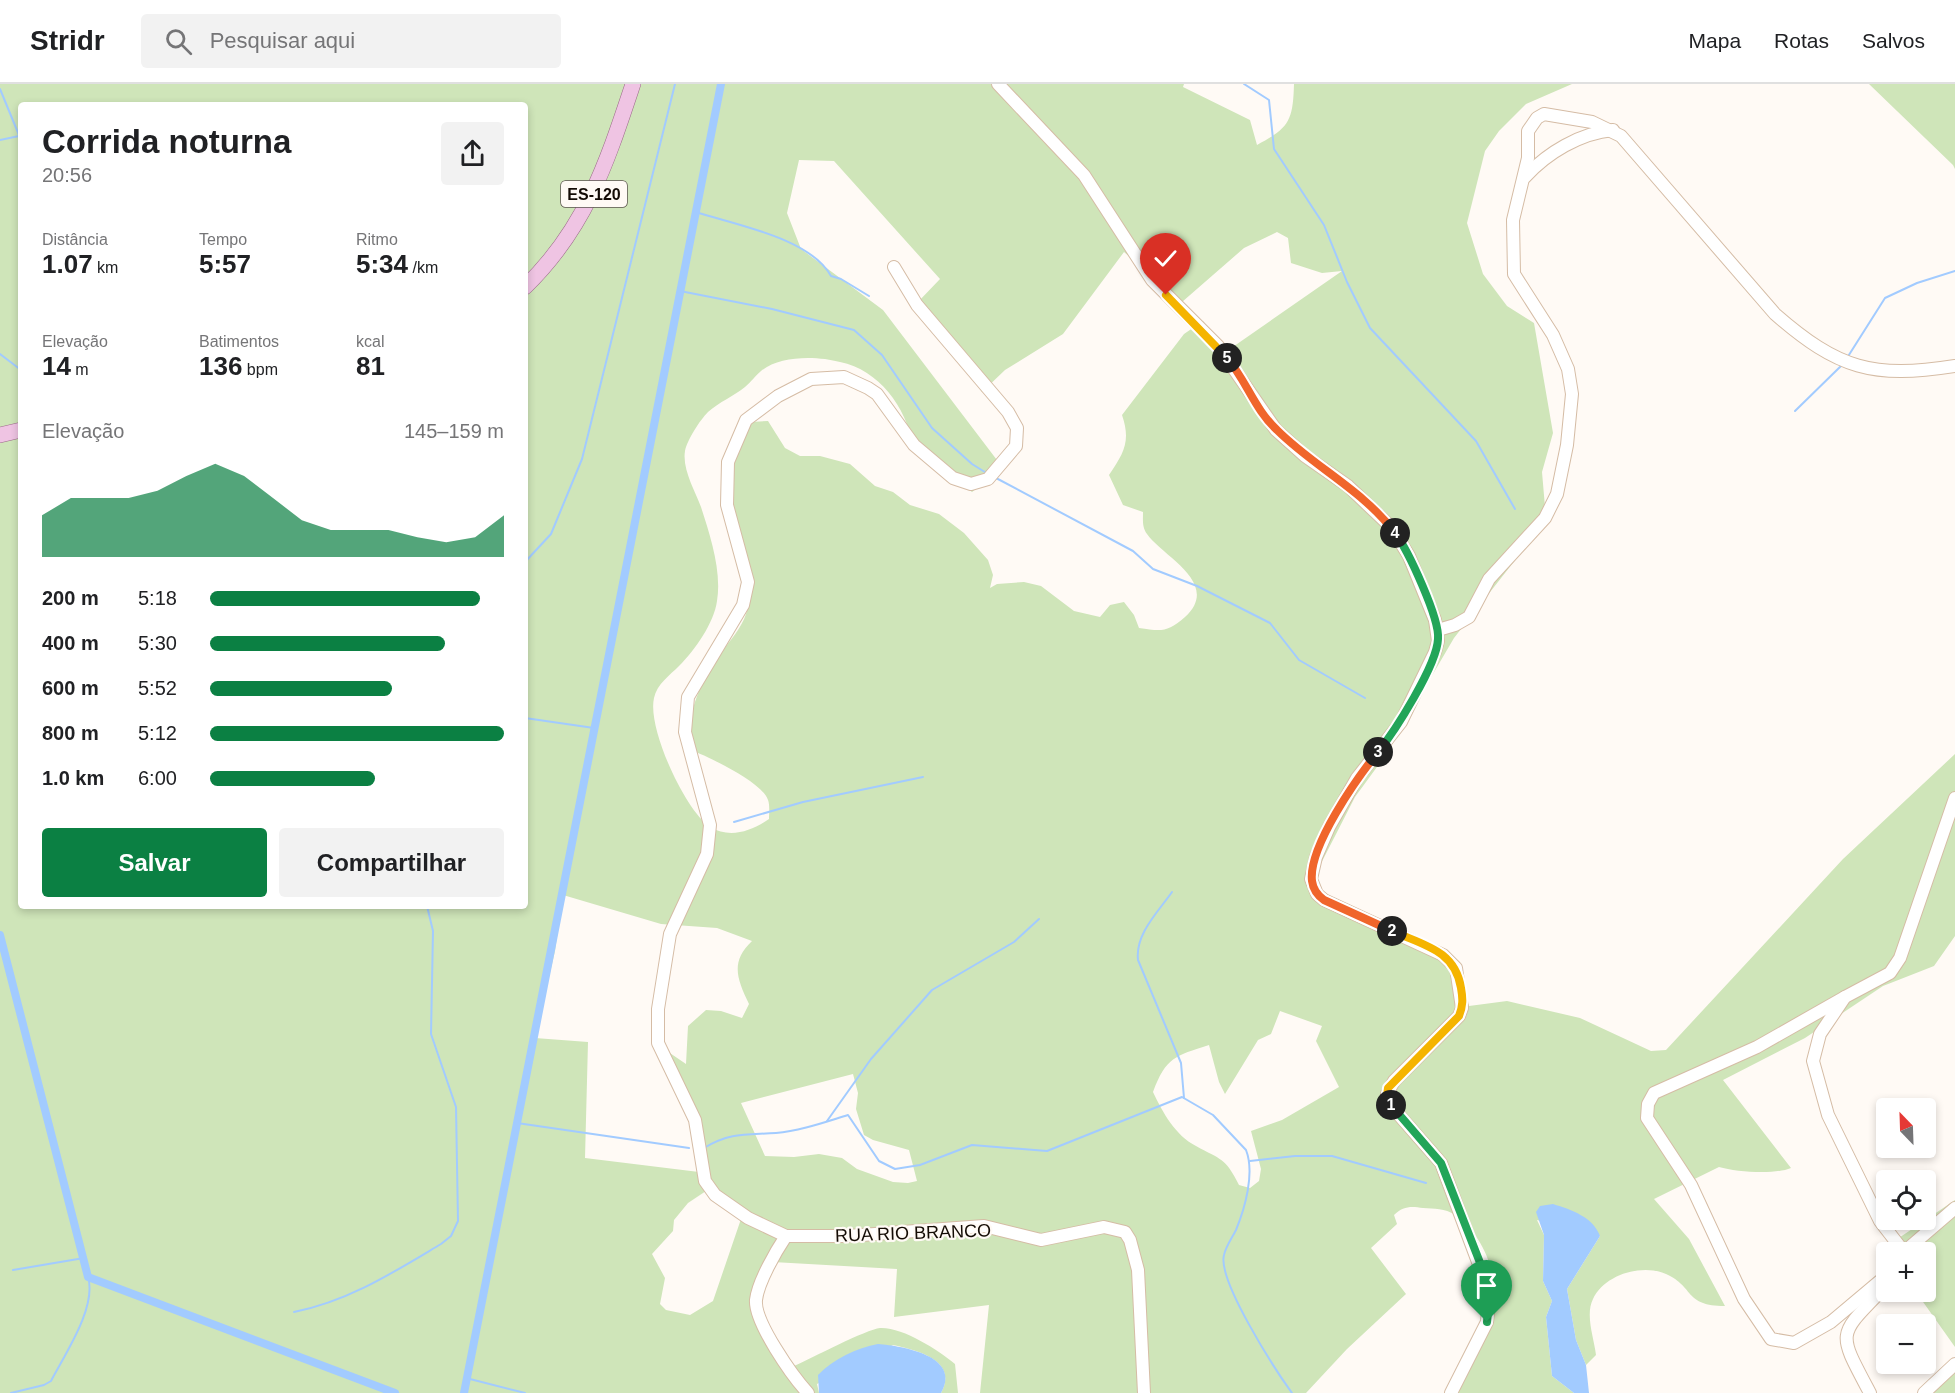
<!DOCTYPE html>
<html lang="pt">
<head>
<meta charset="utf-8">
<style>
  body { margin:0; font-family:Arial,sans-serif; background:#f2f2f2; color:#202124; height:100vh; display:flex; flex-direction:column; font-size:22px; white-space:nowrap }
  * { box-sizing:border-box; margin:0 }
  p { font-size:20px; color:#757577 }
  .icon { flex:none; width:33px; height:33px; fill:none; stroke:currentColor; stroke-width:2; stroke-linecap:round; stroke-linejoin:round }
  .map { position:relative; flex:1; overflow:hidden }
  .drawer { position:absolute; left:18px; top:18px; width:510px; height:807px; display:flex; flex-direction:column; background:#fff; border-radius:6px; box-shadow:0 3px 9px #0003 }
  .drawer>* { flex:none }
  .needle { width:39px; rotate:337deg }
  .buttons { position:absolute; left:1876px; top:1014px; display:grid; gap:12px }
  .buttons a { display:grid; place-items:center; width:60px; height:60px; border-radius:6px; background:#fff; box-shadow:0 3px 9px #0003; font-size:30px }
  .pin { position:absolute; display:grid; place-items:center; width:51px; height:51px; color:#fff; margin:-62px -26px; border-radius:50% 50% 50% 0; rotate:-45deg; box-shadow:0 0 6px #0007 }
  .pin .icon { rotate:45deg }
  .km { position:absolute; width:30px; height:30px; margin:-15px; border-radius:50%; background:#222; color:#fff; font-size:16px; line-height:30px; text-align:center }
  .round { display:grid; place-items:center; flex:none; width:63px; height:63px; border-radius:6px; background:#f2f2f2 }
  .headline { display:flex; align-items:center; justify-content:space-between; height:102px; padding:0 24px }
  h1 { font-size:33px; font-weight:700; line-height:45px }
  .metrics { display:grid; grid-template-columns:repeat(3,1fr); gap:9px; height:102px; padding:6px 24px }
  .metrics div { display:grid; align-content:center }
  .metrics b { font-size:26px; font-weight:700 }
  .metrics small { font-size:16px; font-weight:400 }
  .metrics p { font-size:16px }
  .chart { height:168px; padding:12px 24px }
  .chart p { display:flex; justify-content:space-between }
  .chart svg { width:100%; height:108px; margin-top:6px; fill:#0b8043; opacity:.7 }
  .cta { display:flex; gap:12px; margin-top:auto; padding:12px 24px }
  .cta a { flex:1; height:69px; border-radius:6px; background:#0b8043; color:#fff; font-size:24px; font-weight:700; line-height:69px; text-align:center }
  .cta a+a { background:#f2f2f2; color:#202124 }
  ul { padding:0 24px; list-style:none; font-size:20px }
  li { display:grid; grid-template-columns:96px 72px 1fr; align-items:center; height:45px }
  li i { height:15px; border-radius:8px; background:#0b8043 }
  header { display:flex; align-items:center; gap:36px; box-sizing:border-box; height:84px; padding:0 30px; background:#fff; border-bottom:2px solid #e0e0e0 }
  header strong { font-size:28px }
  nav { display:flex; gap:33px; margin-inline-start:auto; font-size:21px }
  .search { width:420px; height:54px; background:#f2f2f2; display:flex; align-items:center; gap:15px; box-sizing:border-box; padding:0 21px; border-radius:6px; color:#757577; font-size:22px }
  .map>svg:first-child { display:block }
  .green { fill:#cfe5b9; fill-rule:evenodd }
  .water { fill:#a2cbff }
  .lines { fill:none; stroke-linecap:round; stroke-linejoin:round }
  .stream { stroke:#a2cbff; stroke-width:2 }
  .canal { stroke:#a2cbff; stroke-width:8 }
  .minor-casing { stroke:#d5bca5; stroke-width:14 }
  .major-casing { stroke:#9c6a8a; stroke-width:16 }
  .minor { stroke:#fff; stroke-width:12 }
  .major { stroke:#efc4e3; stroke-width:15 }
  .split-1-casing { stroke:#fff; stroke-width:12 }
  .split-2-casing { stroke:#fff; stroke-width:12 }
  .split-3-casing { stroke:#fff; stroke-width:12 }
  .split-4-casing { stroke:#fff; stroke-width:12 }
  .split-5-casing { stroke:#fff; stroke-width:12 }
  .split-6-casing { stroke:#fff; stroke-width:12 }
  .split-1 { stroke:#22a559; stroke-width:8 }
  .split-2 { stroke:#f5b400; stroke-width:8 }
  .split-3 { stroke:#f0652b; stroke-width:8 }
  .split-4 { stroke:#22a559; stroke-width:8 }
  .split-5 { stroke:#f0652b; stroke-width:8 }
  .split-6 { stroke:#f5b400; stroke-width:8 }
  .labels { text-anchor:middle; stroke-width:4.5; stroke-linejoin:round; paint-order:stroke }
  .shield { fill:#fffaf5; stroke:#5a534d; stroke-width:1.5 }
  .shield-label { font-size:16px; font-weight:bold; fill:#140c05 }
  .street-label { font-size:18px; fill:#140c05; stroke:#fffaf5 }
</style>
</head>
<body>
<header>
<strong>Stridr</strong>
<div class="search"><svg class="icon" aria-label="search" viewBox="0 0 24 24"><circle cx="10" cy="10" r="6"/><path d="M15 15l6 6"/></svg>Pesquisar aqui</div>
<nav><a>Mapa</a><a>Rotas</a><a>Salvos</a></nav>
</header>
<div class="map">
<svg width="1955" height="1309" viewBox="0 0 1955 1309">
  <rect width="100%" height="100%" fill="#fffaf5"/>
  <g class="green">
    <path d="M0,0h1184l-1,3 67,33 7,25c32,-17 36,-24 37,-61h278l-46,20 -27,27 -14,20 -18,72 16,51 24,32 27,17 19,110 -11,39 3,35 -11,29 -80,102 -69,118 -30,41 -41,80 5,26 134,57 16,46 38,-5 73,17 71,33 15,-1 177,-191 112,-105v182l-21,30 -51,20 -78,52 -82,42 68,88c-17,7 -54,4 -72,-1l-65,32 35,40 36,67c-41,0 -30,-19 -59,-32 -24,-11 -62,1 -73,25 -8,16 1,39 3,56l-10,10 -10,-25 -9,-51 33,-53 -63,-16 7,15 -1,46 9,20 -6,16 6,59 22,17h-119c17,-33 36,-64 38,-103 2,-27 -16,-60 -38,-75 -10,-7 -21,-6 -32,-7 -12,-2 -20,-2 -29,7l3,9 -26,24 35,46 -59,55 -41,44h-326l9,-88 -95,12 3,-48 -124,-7 -17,41 9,29 29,34c16,-7 73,-37 86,-38 23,-1 58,22 75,36l3,29h-17c18,-33 -25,-43 -48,-48l-76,39 2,9h-819zM21,21h504v801h-504zM799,76l35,1 106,118 -23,24 65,89 23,-22 58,-36 61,-82 58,50 62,-54 33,-16 11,6 3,25 31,10 20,-2 -115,80 -24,-30 -19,13 -62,81c9,26 2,38 -13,60l14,30 20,7c0,8 -1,15 4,22 15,22 75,49 38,83 -18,16 -24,14 -46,11l-5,-13 -10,-13 -14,3 -10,12 -26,-6 -33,-25 -17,-4 -27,2 -7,4 3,-13 -5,-15 -24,-27 -25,-19 -29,-9 -17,-13 -18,-6 -25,-22 -30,-8h-20l-15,-8 -17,-27 -18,1c-11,26 -22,49 -18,79 4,36 27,76 14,113 -5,15 -16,26 -24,38 -22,32 -36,58 -31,98 18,7 71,32 77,50 2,5 1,14 1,19 -17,12 -39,20 -59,8 -25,-17 -63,-99 -56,-129 3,-14 16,-23 25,-32 16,-16 35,-43 38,-65 5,-30 -7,-66 -16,-94 -6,-16 -19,-38 -16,-56 2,-11 15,-31 23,-39 11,-10 26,-16 37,-25 6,-5 11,-12 16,-16 19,-16 57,-15 79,-9 39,8 66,45 73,83l59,47 31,-24 -120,-158 -82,-61 -14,-36zM563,811l98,29 56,4 35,13c-22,21 -15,38 -3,63l-7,14 -21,-7 -15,-1 -18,16 -2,38 -25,-17 37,73 1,52 -114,-14 3,-116 -53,-4 20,-87zM1280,927l42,15 -6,15 23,46 -57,33 -31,11 10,38 -2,12 -9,7 -11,-3c-14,-28 -18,-25 -43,-39 -21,-11 -33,-33 -43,-54 13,-35 22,-36 56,-47l10,37 6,12 33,-54 13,-6zM853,990l5,19 -2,16 8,26 9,5 36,10 8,31 -9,2 -15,-1 -36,-13 -15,-11 -23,-4 -25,3 -29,-1 -24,-53zM712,1103l29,32 -28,82 -23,14 -24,-5 -6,-6 5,-26 -13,-24 21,-23 1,-11 14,-17z"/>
    <polygon points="1869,0 1955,0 1955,85 1953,81"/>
    <polygon points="1955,1116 1955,1263 1916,1208 1926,1208 1926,1168 1888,1168 1884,1164"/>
    <polygon points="1955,1285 1955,1309 1929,1309"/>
  </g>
  <g class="water">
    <path d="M1553,1120c19,6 40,13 47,32l-33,53 9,51 10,25 3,28h-15l-22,-17 -6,-59 6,-16 -9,-20 1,-46 -8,-23 4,-6z"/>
    <path d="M878,1260c25,2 84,12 63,49h-122l-1,-18c15,-16 39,-27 60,-31z"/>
  </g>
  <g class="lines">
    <g class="stream">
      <polyline points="1244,0 1269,16 1274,65 1324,141 1347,198 1370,244 1476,357 1515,425"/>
      <polyline points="0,5 21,56"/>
      <polyline points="0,56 19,52"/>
      <path d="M696,128c40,13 114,26 135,64l10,3 28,17"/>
      <polyline points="680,207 772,225 854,246 882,271 932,344 972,380 988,390"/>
      <polyline points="0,270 21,286"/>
      <polyline points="1847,274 1885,214 1917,199 1955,187"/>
      <polyline points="1795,327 1842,281"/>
      <polyline points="996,394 1133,467 1153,485 1197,502 1270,539 1299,576 1365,614"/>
      <polyline points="525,478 551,450 582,375 675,0"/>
      <polyline points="525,634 594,644"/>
      <polyline points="734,738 803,718 923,693"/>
      <path d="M1172,808c-14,20 -37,42 -34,68l43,103 3,35"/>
      <polyline points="827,1037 871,975 932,906 1014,858 1039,835"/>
      <polyline points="517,1039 689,1064"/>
      <path d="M704,1064c27,-16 42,-13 72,-15 24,-2 49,-11 72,-18l31,46 16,8 25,-4 52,-20 75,6 135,-54 31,18 33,35c9,23 -1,58 -10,80 -4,8 -10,16 -12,25 -7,25 52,116 68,138"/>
      <polyline points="1250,1077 1295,1072 1332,1072 1426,1099"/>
      <polyline points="13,1186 84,1174"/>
      <path d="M294,1228c55,-11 100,-40 147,-68l10,-8 7,-15 -2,-114 -25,-73 2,-103 -6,-25"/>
      <polyline points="466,1294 525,1309"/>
      <path d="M11,1309l33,-8 7,-4c14,-27 46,-74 37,-104"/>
    </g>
    <g class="canal">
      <polyline points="0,851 88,1193 395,1309"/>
      <polyline points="464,1309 721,0"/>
    </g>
    <g class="minor-casing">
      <g id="minor">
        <polyline points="998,0 1084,91 1152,196 1218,262 1276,346 1305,372 1348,402 1391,443 1409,472 1435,536 1438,557 1435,568 1401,638 1357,694 1329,743 1316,773 1311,795 1317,810 1324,816 1443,871 1456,884 1462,924 1459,932 1394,997 1387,1010 1392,1023 1441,1079 1490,1210 1487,1238 1451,1309"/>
        <path d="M1525,93c22,-24 55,-44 88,-47"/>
        <polyline points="894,183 917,221 1008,328 1017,344 1016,362 988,395 971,400 953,394 914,361 877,310 868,304 844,293 811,295 778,312 746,336 728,378 727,421 748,498 743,521 688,613 685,648 710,741 707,770 670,850 658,925 658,959 695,1036 705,1097 715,1111 748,1134 786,1152 848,1152 984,1142 1041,1156 1104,1143 1125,1148 1130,1156 1138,1186 1144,1309"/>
        <path d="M1438,546l17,-5 14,-8 20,-38 56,-61 12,-24 10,-49 5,-51 -4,-25 -15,-34 -39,-61 -1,-54 15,-62v-27l9,-13 7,-4 48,8 29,14 154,178c63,55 98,65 180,52"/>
        <polyline points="1955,714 1900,874 1890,889 1845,913 1820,950 1813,977 1828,1031 1880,1137 1904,1168 1955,1124"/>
        <polyline points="1845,913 1757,963 1654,1009 1648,1020 1647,1034 1691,1101 1744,1215 1771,1255 1794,1259 1831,1238 1887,1191"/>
        <path d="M786,1152c-10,15 -28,46 -30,64 -2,22 37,77 52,93"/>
        <path d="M1870,1309c-34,-64 -33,-56 17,-108"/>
        <polyline points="1924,1309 1955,1280"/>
      </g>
    </g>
    <g class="major-casing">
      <g id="major">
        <path d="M525,203c61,-59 82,-125 108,-203"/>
        <polyline points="0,351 21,346"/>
      </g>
    </g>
    <use href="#minor" class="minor"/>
    <use href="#major" class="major"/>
  </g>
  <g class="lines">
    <g class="split-1-casing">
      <polyline id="split-1" points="1391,1021 1441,1079 1486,1194 1490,1210 1487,1238"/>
    </g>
    <g class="split-2-casing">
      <path id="split-2" d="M1391,1021l-4,-10 1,-7 71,-72c4,-10 4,-17 2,-28 -6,-38 -38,-43 -69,-57"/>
    </g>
    <g class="split-3-casing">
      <path id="split-3" d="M1378,668c-21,26 -70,95 -66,129 1,8 5,14 12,19l68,31"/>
    </g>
    <g class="split-4-casing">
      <path id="split-4" d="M1378,668c17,-21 59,-87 60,-113 2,-20 -30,-89 -43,-106"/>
    </g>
    <g class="split-5-casing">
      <path id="split-5" d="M1227,274c19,22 28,52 50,72 37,37 86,60 118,103"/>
    </g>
    <g class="split-6-casing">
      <polyline id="split-6" points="1166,211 1227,274"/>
    </g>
    <use href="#split-1" class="split-1"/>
    <use href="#split-2" class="split-2"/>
    <use href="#split-3" class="split-3"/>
    <use href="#split-4" class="split-4"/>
    <use href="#split-5" class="split-5"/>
    <use href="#split-6" class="split-6"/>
  </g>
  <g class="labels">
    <rect class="shield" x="561" y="97" width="66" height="26" rx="4.5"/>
    <g class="shield-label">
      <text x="594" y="116">ES-120</text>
    </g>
    <g class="street-label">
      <text transform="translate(913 1149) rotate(-2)" y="6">RUA RIO BRANCO</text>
    </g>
  </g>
</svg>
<div class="buttons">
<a><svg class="needle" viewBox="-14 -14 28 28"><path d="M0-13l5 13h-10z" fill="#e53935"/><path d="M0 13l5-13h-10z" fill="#757577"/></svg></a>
<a><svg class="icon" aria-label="locate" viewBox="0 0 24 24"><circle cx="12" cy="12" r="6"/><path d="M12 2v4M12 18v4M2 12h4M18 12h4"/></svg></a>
<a>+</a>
<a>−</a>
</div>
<div class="pin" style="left:1487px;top:1238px;background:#1e9e55"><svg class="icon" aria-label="arrive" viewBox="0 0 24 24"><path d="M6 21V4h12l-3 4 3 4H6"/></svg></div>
<div class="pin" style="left:1166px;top:211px;background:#d93025"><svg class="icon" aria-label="check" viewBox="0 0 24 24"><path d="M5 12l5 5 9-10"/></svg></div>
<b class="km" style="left:1391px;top:1021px">1</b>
<b class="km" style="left:1392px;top:847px">2</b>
<b class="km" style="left:1378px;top:668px">3</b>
<b class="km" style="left:1395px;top:449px">4</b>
<b class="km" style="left:1227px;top:274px">5</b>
<section class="drawer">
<div class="headline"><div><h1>Corrida noturna</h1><p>20:56</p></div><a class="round"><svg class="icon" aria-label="share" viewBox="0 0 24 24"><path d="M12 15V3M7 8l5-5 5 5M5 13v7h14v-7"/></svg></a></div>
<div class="metrics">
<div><p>Distância</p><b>1.07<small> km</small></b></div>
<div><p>Tempo</p><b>5:57</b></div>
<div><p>Ritmo</p><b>5:34<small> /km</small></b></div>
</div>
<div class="metrics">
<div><p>Elevação</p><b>14<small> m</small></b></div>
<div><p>Batimentos</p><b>136<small> bpm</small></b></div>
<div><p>kcal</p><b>81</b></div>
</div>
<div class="chart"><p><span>Elevação</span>145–159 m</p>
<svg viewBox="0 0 160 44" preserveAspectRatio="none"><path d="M0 44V27L10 20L20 20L30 20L40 17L50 11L60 6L70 11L80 20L90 29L100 33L110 33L120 33L130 36L140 38L150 36L160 27V44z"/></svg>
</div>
<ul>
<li><b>200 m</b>5:18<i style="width:92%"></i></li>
<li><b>400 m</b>5:30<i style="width:80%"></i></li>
<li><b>600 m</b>5:52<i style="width:62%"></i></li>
<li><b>800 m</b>5:12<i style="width:100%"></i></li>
<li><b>1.0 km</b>6:00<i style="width:56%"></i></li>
</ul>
<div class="cta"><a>Salvar</a><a>Compartilhar</a></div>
</section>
</div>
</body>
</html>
